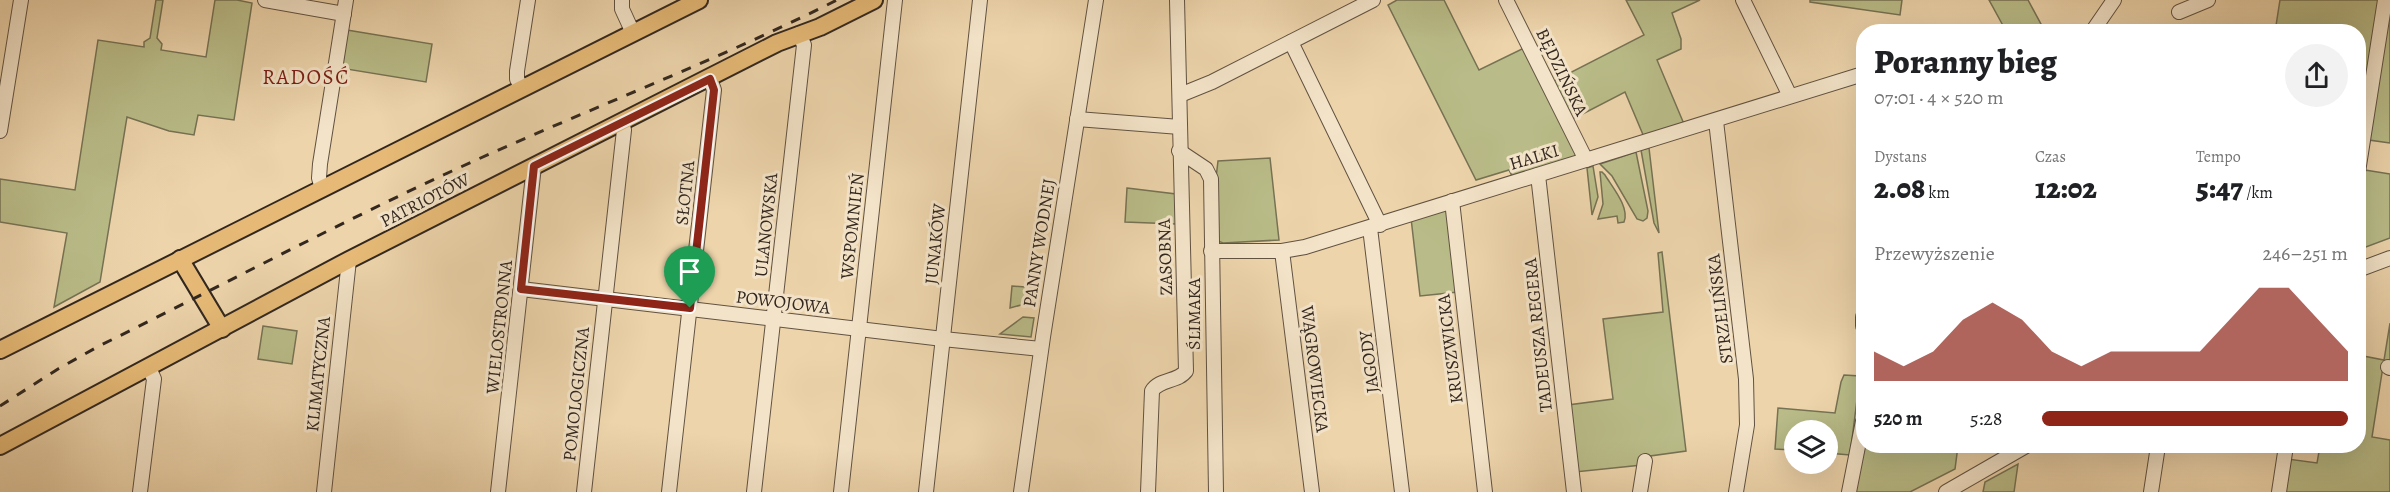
<!DOCTYPE html>
<html lang="pl">
<head>
<meta charset="utf-8">
<style>
  body { margin:0; font-family:Alegreya,serif; background:#f2f2f2; color:#202124; height:100vh; display:flex; flex-direction:column; font-size:22px; white-space:nowrap }
  * { box-sizing:border-box; margin:0 }
  p { font-size:20px; color:#757577 }
  .icon { flex:none; width:33px; height:33px; fill:none; stroke:currentColor; stroke-width:2; stroke-linecap:round; stroke-linejoin:round }
  .map { position:relative; flex:1; overflow:hidden }
  .panel { position:absolute; left:1856px; top:24px; width:510px; height:429px; display:flex; flex-direction:column; background:#fff; border-radius:24px; box-shadow:0 6px 24px #0002 }
  .panel>* { flex:none }
  .tools { position:absolute; left:1784px; top:420px; display:grid; gap:12px }
  .tools a { display:grid; place-items:center; width:54px; height:54px; border-radius:50%; background:#fff; box-shadow:0 6px 24px #0002; font-size:30px }
  .pin { position:absolute; display:grid; place-items:center; width:51px; height:51px; color:#fff; margin:-62px -26px; border-radius:50% 50% 50% 0; rotate:-45deg; box-shadow:0 0 6px #0007 }
  .pin .icon { rotate:45deg }
  .round { display:grid; place-items:center; flex:none; width:63px; height:63px; border-radius:32px; background:#f2f2f2 }
  .headline { display:flex; align-items:center; justify-content:space-between; height:102px; padding:0 18px }
  h1 { font-size:33px; font-weight:800; line-height:45px }
  .metrics { display:grid; grid-template-columns:repeat(3,1fr); gap:9px; height:102px; padding:6px 18px }
  .metrics div { display:grid; align-content:center }
  .metrics b { font-size:30px; font-weight:800 }
  .metrics small { font-size:16px; font-weight:400 }
  .metrics p { font-size:16px }
  .chart { height:168px; padding:12px 18px }
  .chart p { display:flex; justify-content:space-between }
  .chart svg { width:100%; height:108px; margin-top:6px; fill:#8f2418; opacity:.7 }
  ul { padding:0 18px; list-style:none; font-size:20px }
  li { display:grid; grid-template-columns:96px 72px 1fr; align-items:center; height:45px }
  li i { height:15px; border-radius:8px; background:#8f2418 }
  .map>svg:first-child { display:block }
  .green { fill:#b9bc88; stroke:#767254; stroke-width:1.5 }
  .lines { fill:none; stroke-linecap:round; stroke-linejoin:round }
  .minor-casing { stroke:#615242; stroke-width:16 }
  .major-casing { stroke:#32271f; stroke-width:20 }
  .minor { stroke:#f3e3c8; stroke-width:14 }
  .major { stroke:#e6ba76; stroke-width:16 }
  .rail { stroke:#32271f; stroke-width:3; stroke-dasharray:10 10; stroke-linecap:butt }
  .route-casing { stroke:#fff; stroke-width:12 }
  .route { stroke:#8f2418; stroke-width:8 }
  .labels { text-anchor:middle; stroke-width:6; stroke-linejoin:round; paint-order:stroke }
  .street-label { font-size:18px; fill:#32271f; stroke:#f3e3c8 }
  .quarter-label { font-size:21px; letter-spacing:1.5px; fill:#7a1f14; stroke:#f3e3c8 }
</style>
</head>
<body>
<div class="map">
<svg width="2390" height="492" viewBox="0 0 2390 492">
  <rect width="100%" height="100%" fill="#edd4ab"/>
  <filter id="stains"><feTurbulence type="fractalNoise" baseFrequency=".00333" numOctaves="4"/><feColorMatrix values="0 0 0 0 .2 0 0 0 0 .09 0 0 0 0 .02 0 0 0 .5 -.17"/></filter>
  <radialGradient id="worn" r=".72"><stop offset=".6" stop-color="#630" stop-opacity="0"/><stop offset="1" stop-color="#630" stop-opacity=".3"/></radialGradient>
  <g class="green">
    <polygon points="156,0 163,0 157,38 162,44 161,50 206,57 215,0 237,0 252,3 234,120 198,115 194,135 169,131 127,117 100,282 54,307 67,233 0,222 0,179 75,190 98,40 144,47 144,42 150,38"/>
    <polygon points="1397,0 1444,0 1479,70 1524,48 1577,157 1513,178 1509,170 1476,180 1388,5"/>
    <polygon points="1626,0 1700,0 1672,13 1681,39 1681,49 1657,60 1684,124 1644,137 1625,92 1571,120 1552,82 1644,35"/>
    <polygon points="1810,0 1902,0 1900,15 1810,2"/>
    <polygon points="1989,0 2028,0 2042,26 2006,31"/>
    <polygon points="2280,0 2380,0 2358,142 2358,32 2275,32"/>
    <polygon points="2390,6 2390,143 2369,140"/>
    <polygon points="347,30 432,44 426,82 340,68"/>
    <polygon points="1649,148 1659,233 1654,223 1641,150"/>
    <polygon points="1636,152 1648,211 1647,218 1643,221 1637,219 1612,176 1600,164"/>
    <polygon points="1270,158 1279,240 1223,243 1218,241 1216,178 1218,161"/>
    <polygon points="1593,166 1598,197 1592,215 1587,168"/>
    <polygon points="2365,170 2390,174 2390,238 2358,250 2358,214"/>
    <path d="M1600,172h2l3,3c8,13 25,33 19,47l-6,1 -1,-7 -19,3 5,-15z"/>
    <polygon points="1127,188 1176,194 1176,224 1125,222"/>
    <polygon points="1442,208 1449,214 1458,292 1420,296 1411,218"/>
    <polygon points="1662,252 1686,451 1643,457 1642,465 1575,472 1568,405 1613,399 1603,319 1663,312 1658,253"/>
    <polygon points="1012,286 1038,288 1036,301 1010,308"/>
    <polygon points="1023,317 1034,318 1031,337 1000,334"/>
    <polygon points="2390,323 2390,361 2384,360 2372,437 2390,440 2390,492 2284,492 2288,459 2317,463 2320,446 2358,446 2358,355 2384,360"/>
    <polygon points="263,326 297,331 292,364 258,359"/>
    <polygon points="1844,375 1860,376 1850,455 1827,453 1827,430 1794,430 1794,450 1775,449 1778,408 1835,413 1841,382"/>
    <polygon points="1863,446 1958,446 1955,469 1910,492 1852,492"/>
    <polygon points="2018,464 2014,492 1983,492 1985,482"/>
  </g>
  <g class="lines">
    <g class="minor-casing">
      <g id="minor">
        <polyline points="265,0 344,14"/>
        <polyline points="622,0 622,9 633,33"/>
        <polyline points="1506,0 1586,160"/>
        <polyline points="1743,0 1790,96"/>
        <polyline points="2179,12 2208,0"/>
        <polyline points="2092,32 2114,0"/>
        <polyline points="1291,42 1380,225"/>
        <polyline points="522,89 517,79 517,71 528,0"/>
        <polyline points="1180,95 1212,82 1373,0"/>
        <polyline points="1077,119 1180,127"/>
        <polyline points="1716,121 1746,379 1747,425 1736,492"/>
        <polyline points="0,131 21,0"/>
        <polyline points="1179,151 1206,169 1211,179 1216,492"/>
        <polyline points="2358,172 2385,0"/>
        <polyline points="1538,175 1574,492"/>
        <polyline points="322,189 319,178 320,164 346,0"/>
        <polyline points="1452,201 1485,492"/>
        <polyline points="1370,228 1402,492"/>
        <polyline points="1211,251 1282,251 1305,247 1863,74"/>
        <polyline points="1282,251 1312,492"/>
        <polyline points="2358,270 2390,258"/>
        <polyline points="521,289 943,339 1041,349"/>
        <polyline points="1863,317 1863,326"/>
        <polyline points="2388,367 2390,368"/>
        <polyline points="140,492 154,379 149,368"/>
        <polyline points="324,492 349,260"/>
        <polyline points="498,492 534,166"/>
        <polyline points="584,492 624,130 622,122"/>
        <polyline points="669,492 714,90 710,79"/>
        <polyline points="754,492 804,45 799,34"/>
        <polyline points="841,492 895,0"/>
        <polyline points="926,492 980,0"/>
        <polyline points="1021,492 1043,337 1096,0"/>
        <path d="M1148,492l4,-101c7,-12 26,-9 34,-20l-9,-371"/>
        <polyline points="1640,492 1645,461"/>
        <polyline points="1849,492 1863,421"/>
        <polyline points="1946,492 2026,446"/>
        <polyline points="2151,492 2158,446"/>
        <polyline points="2279,492 2286,446"/>
      </g>
    </g>
    <g class="major-casing">
      <g id="major">
        <polyline points="180,259 222,329"/>
        <polyline points="0,350 699,0"/>
        <polyline points="0,446 349,260 777,43 820,27 874,0"/>
      </g>
    </g>
    <use href="#minor" class="minor"/>
    <use href="#major" class="major"/>
    <path class="rail" d="M0,406l58,-37 41,-23c118,-58 234,-120 353,-175 128,-59 260,-108 385,-171"/>
  </g>
  <g class="lines">
    <g class="route-casing">
      <polygon id="route" points="710,79 714,90 690,308 521,289 534,166"/>
    </g>
    <use href="#route" class="route"/>
  </g>
  <g class="labels">
    <g class="street-label">
      <text transform="translate(1562 72) rotate(64)" y="6">BĘDZIŃSKA</text>
      <text transform="translate(1534 157) rotate(-17)" y="6">HALKI</text>
      <text transform="translate(685 193) rotate(-84)" y="6">SŁOTNA</text>
      <text transform="translate(425 200) rotate(-27)" y="6">PATRIOTÓW</text>
      <text transform="translate(766 225) rotate(-84)" y="6">ULANOWSKA</text>
      <text transform="translate(852 226) rotate(-84)" y="6">WSPOMNIEŃ</text>
      <text transform="translate(1039 243) rotate(-81)" y="6">PANNY WODNEJ</text>
      <text transform="translate(935 244) rotate(-84)" y="6">JUNAKÓW</text>
      <text transform="translate(1165 257) rotate(-92)" y="6">ZASOBNA</text>
      <text transform="translate(783 302) rotate(7)" y="6">POWOJOWA</text>
      <text transform="translate(1720 309) rotate(-97)" y="6">STRZELIŃSKA</text>
      <text transform="translate(1194 314) rotate(-90)" y="6">ŚLIMAKA</text>
      <text transform="translate(499 327) rotate(-84)" y="6">WIELOSTRONNA</text>
      <text transform="translate(1538 335) rotate(-96)" y="6">TADEUSZA REGERA</text>
      <text transform="translate(1450 349) rotate(-97)" y="6">KRUSZWICKA</text>
      <text transform="translate(1369 362) rotate(-97)" y="6">JAGODY</text>
      <text transform="translate(1315 369) rotate(83)" y="6">WĄGROWIECKA</text>
      <text transform="translate(318 374) rotate(-84)" y="6">KLIMATYCZNA</text>
      <text transform="translate(576 394) rotate(-84)" y="6">POMOLOGICZNA</text>
    </g>
    <g class="quarter-label">
      <text x="306" y="84">RADOŚĆ</text>
    </g>
  </g>
  <rect width="100%" height="100%" filter="url(#stains)"/>
  <rect width="100%" height="100%" fill="url(#worn)"/>
</svg>
<div class="tools">
<a><svg class="icon" aria-label="layers" viewBox="0 0 24 24"><path d="M12 4l9 5-9 5-9-5zM3 14l9 5 9-5"/></svg></a>
</div>
<div class="pin" style="left:690px;top:308px;background:#1e9e55"><svg class="icon" aria-label="arrive" viewBox="0 0 24 24"><path d="M6 21V4h12l-3 4 3 4H6"/></svg></div>
<section class="panel">
<div class="headline"><div><h1>Poranny bieg</h1><p>07:01 · 4 × 520 m</p></div><a class="round"><svg class="icon" aria-label="share" viewBox="0 0 24 24"><path d="M12 15V3M7 8l5-5 5 5M5 13v7h14v-7"/></svg></a></div>
<div class="metrics">
<div><p>Dystans</p><b>2.08<small> km</small></b></div>
<div><p>Czas</p><b>12:02</b></div>
<div><p>Tempo</p><b>5:47<small> /km</small></b></div>
</div>
<div class="chart"><p><span>Przewyższenie</span>246–251 m</p>
<svg viewBox="0 0 160 44" preserveAspectRatio="none"><path d="M0 44V32L10 38L20 32L30 19L40 12L50 19L60 32L70 38L80 32L90 32L100 32L110 32L120 19L130 6L140 6L150 19L160 32V44z"/></svg>
</div>
<ul>
<li><b>520 m</b>5:28<i style="width:100%"></i></li>
</ul>
</section>
</div>
</body>
</html>
